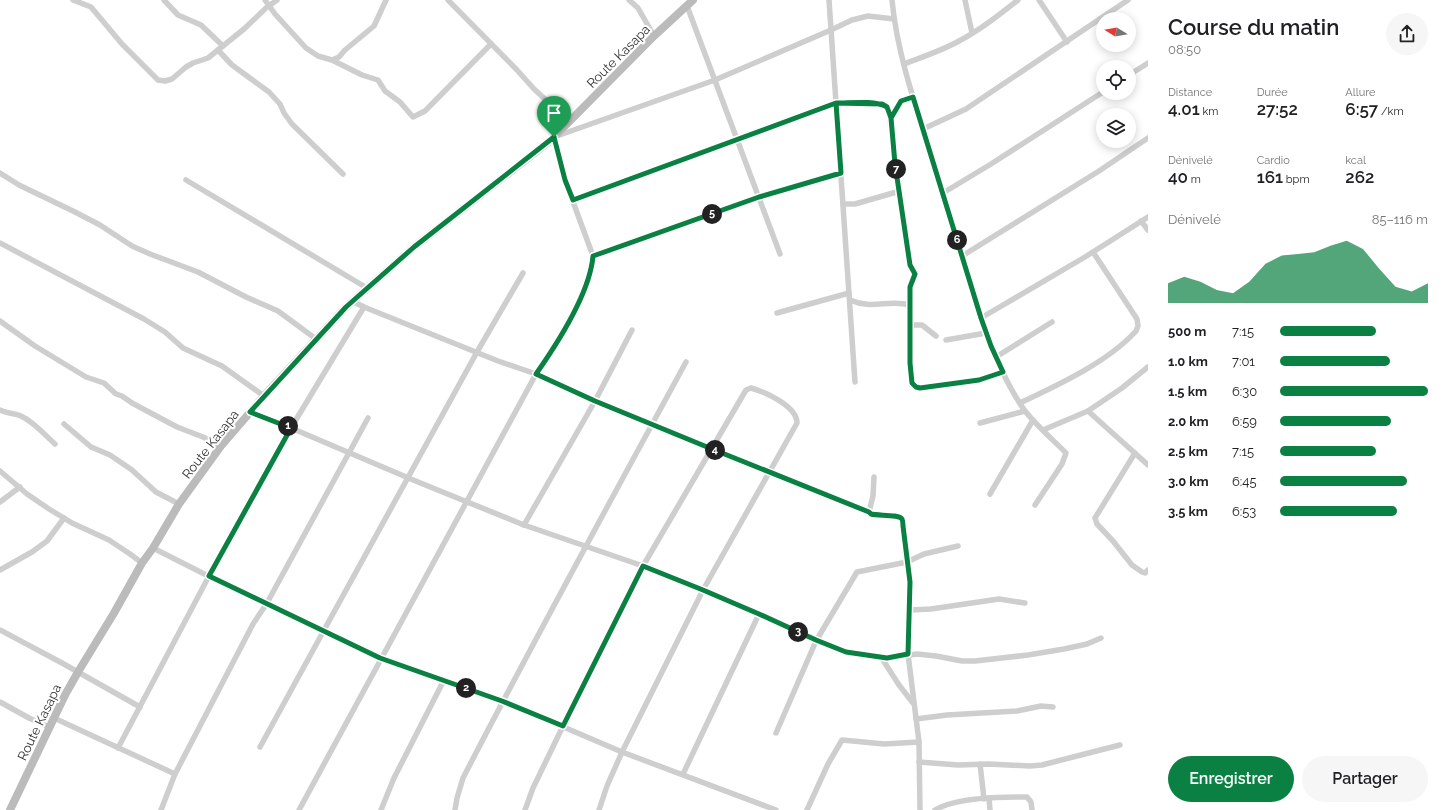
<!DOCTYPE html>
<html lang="fr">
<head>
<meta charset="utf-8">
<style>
  body { margin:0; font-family:Raleway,sans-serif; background:#f6f6f6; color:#202124; height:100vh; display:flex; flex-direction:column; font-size:15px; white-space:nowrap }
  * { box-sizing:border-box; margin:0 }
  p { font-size:13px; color:#757577 }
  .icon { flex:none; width:22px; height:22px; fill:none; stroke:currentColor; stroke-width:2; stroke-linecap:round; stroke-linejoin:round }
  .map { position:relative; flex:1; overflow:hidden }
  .drawer { display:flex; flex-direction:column; background:#fff; width:300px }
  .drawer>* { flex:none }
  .needle { width:26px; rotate:281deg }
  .fabs { position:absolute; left:1096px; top:12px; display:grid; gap:8px }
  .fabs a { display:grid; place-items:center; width:40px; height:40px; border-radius:50%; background:#fff; box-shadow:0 2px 10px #0003; font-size:20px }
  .pin { position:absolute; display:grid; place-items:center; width:34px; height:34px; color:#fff; margin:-41px -17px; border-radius:50% 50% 50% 0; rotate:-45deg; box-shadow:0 0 4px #0007 }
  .pin .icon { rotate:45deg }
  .km { position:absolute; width:20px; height:20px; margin:-10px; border-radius:50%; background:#222; color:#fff; font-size:11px; line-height:20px; text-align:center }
  .round { display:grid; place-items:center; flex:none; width:42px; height:42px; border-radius:21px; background:#f6f6f6 }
  .summary { display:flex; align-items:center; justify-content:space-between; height:68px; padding:0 20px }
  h1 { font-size:22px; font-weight:600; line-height:30px }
  .stats { display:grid; grid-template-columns:repeat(3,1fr); gap:6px; height:68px; padding:4px 20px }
  .stats div { display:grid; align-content:center }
  .stats b { font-size:17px; font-weight:600 }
  .stats small { font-size:11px; font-weight:400 }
  .stats p { font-size:11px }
  .chart { height:112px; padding:8px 20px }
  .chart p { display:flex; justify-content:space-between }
  .chart svg { width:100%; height:72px; margin-top:4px; fill:#0b8043; opacity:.7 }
  .cta { display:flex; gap:8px; margin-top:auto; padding:8px 20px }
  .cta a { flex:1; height:46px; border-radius:24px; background:#0b8043; color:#fff; font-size:16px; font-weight:600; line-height:46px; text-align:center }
  .cta a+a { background:#f6f6f6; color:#202124 }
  ul { padding:0 20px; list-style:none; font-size:13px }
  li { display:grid; grid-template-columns:64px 48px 1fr; align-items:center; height:30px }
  li i { height:10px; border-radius:5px; background:#0b8043 }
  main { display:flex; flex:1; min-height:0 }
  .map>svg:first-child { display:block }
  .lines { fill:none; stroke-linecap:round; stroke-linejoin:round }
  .street { stroke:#cecece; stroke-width:5.5 }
  .secondary { stroke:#bbb; stroke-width:8 }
  .route-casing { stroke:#fff; stroke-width:8 }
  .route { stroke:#0b8043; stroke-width:5 }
  .labels { text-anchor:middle; stroke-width:4; stroke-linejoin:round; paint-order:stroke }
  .street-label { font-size:13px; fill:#313131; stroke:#fff }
</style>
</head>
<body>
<main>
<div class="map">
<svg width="1148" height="810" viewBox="0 0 1148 810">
  <rect width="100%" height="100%" fill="#fff"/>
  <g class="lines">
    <g class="street">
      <polyline points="73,0 91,7 122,44 158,80 165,81 172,79 186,67 193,63 208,58 244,29 266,8 277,0"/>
      <polyline points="164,0 178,15 201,25 223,46"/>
      <polyline points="265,0 275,14 306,48 318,56 332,60 362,75 378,80 385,91 400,102 413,117 425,111 491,44"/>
      <polyline points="448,0 517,70 534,89 570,122"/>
      <polyline points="629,0 638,8 654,36"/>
      <polyline points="829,0 855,382"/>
      <path d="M892,0c5,54 24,107 41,159 16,53 32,106 48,159 11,32 24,65 44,93 12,15 27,28 41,42l-4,11 -27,41"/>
      <polyline points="965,0 972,33"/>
      <polyline points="1039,0 1067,42"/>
      <polyline points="687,6 780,254"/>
      <polyline points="218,50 232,65 269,92 280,104 284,113 292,124 343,174"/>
      <polyline points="332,60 339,57 345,50 374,26 386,0"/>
      <path d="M904,64c18,-7 37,-13 55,-23 21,-11 40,-26 59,-41"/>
      <polyline points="1129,75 1148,63"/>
      <path d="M913,97c-14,4 -19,10 -23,24l20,144 5,9 -5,13v76l2,20 4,4h16l47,-7 24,-9"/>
      <polyline points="923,129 966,109 1128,0"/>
      <polyline points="0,173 19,185 75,212 100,225 132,246 150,254 198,272 246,297 278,311 316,339"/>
      <polyline points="186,180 367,288"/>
      <polyline points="943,193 991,164 1103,92"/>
      <polyline points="573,200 836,103 882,104 887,107 891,118"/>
      <polyline points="843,204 855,204 900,191"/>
      <polyline points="1141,221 1148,230"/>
      <polyline points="0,243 144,319 165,332 183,348 222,366 264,396"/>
      <polyline points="593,256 759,197 841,173"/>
      <polyline points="962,256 1099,171 1148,138"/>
      <path d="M850,300c22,10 38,-1 60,5"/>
      <polyline points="352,301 364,307 498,361 536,374 595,401 712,449 869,512"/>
      <polyline points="777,313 849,293"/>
      <polyline points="981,318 1085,257 1148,217"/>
      <polyline points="0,321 35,346 86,377 104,383 116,394 122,396 132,403 177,427 203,437 221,446"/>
      <polyline points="910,325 922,325 936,336"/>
      <polyline points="946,340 986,333"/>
      <polyline points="996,357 1052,322"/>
      <path d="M1020,403c38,-18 88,-41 116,-72l2,-5 -1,-7 -44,-67"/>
      <path d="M0,410c7,4 14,3 21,6 13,6 24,19 34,28"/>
      <polyline points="1088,411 1148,465"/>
      <polyline points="250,412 291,428 418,482 524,525 643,566 703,590 759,614 816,641 846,652 887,658 917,654 936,656 962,661 975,661 1028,655 1064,649 1087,644 1101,638"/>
      <polyline points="980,423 1025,411"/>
      <polyline points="64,424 91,447 110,455 132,470 156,492 179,504"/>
      <polyline points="1043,430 1088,411 1122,388 1148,367"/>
      <polyline points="1135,453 1095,518 1097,524 1113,541 1132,565 1142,572 1145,573 1148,570"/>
      <polyline points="0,471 27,494 49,509 72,523 109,540 130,554 142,563"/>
      <path d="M874,477l-1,19 -4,16c9,9 24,-1 33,7l1,7 7,56 -2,72 11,88 1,68"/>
      <polyline points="990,494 1033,420"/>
      <polyline points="0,502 20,487"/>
      <polyline points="524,525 595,401 632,330"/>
      <polyline points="153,548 230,587 380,658 503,701 622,752 776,810"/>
      <polyline points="0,570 32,552 47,541 64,518"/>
      <polyline points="910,610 931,609 999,599 1025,603"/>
      <polyline points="0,630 62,663 140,707"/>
      <polyline points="881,657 899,685 913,703"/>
      <polyline points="0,702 29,718 49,727"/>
      <polyline points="54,718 175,774 161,810"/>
      <polyline points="916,719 947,715 1017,711 1041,706 1053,707"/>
      <polyline points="776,733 816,641 857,572 907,562 924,554 958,546"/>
      <polyline points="260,747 323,632 477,352 523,273"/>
      <polyline points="118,748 209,576 291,428 364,307"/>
      <polyline points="919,762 958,765 989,764 1030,766 1042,765 1120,745"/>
      <polyline points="980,764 984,799"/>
      <polyline points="175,774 253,624 267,603 368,418"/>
      <polyline points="683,774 759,614"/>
      <polyline points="989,798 990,810"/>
      <polyline points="299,810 536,374 549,356 585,290 593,256 565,180 554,137 715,80 831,30 852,20 868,16 894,19"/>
      <polyline points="381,810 394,778 444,680"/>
      <path d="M455,810l2,-12 6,-20c72,-140 148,-278 223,-416"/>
      <path d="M525,810l8,-22 30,-62 80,-160 103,-176 5,-2c14,4 46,18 46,35l-94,167 -81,162 -15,34 -8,24"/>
      <polyline points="807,810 828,764 842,740 884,744 919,742"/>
      <path d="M935,810c21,-13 68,-13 92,-13l4,5 1,8"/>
    </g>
    <polyline class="secondary" points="10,810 65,695 78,672 114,613 142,563 153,548 179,504 221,446 264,396 346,307 414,247 551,140 654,36 693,0"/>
  </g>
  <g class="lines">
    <g class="route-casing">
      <path id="route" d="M554,137l-140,110 -68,60 -96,105 41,16 -82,148 171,82 122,43 61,25 80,-160 60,24 56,24 57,26 30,12 41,6 21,-4 2,-72 -7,-56c0,-2 0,-5 -1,-7 -3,-5 -24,-3 -31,-5l-2,-2 -157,-63 -117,-48 -59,-27c21,-30 54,-82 57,-118l166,-59 82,-24 -5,-70 46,1 5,3 4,11 10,-17 12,-4 68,221 10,28 12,26 -24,8 -59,8 -4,-1 -4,-4 -2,-20v-76l5,-13 -5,-9 -15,-101 -4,-46 -4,-11c-14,-7 -35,-4 -51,-4l-263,97 -8,-20 -11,-43"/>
    </g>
    <use href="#route" class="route"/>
  </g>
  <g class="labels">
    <g class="street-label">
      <text transform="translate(618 56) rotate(-45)" y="5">Route Kasapa</text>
      <text transform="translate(210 444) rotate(-52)" y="5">Route Kasapa</text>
      <text transform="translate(39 722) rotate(-64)" y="5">Route Kasapa</text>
    </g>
  </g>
</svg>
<div class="fabs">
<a><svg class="needle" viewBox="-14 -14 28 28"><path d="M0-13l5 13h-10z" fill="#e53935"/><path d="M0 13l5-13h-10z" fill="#757577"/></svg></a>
<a><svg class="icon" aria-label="locate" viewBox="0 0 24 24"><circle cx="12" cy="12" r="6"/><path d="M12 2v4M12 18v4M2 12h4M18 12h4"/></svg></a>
<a><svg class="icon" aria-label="layers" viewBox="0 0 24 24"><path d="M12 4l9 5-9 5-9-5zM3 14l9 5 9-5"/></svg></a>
</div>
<div class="pin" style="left:554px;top:137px;background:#1e9e55"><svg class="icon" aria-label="arrive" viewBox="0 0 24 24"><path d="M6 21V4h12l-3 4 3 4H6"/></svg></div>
<b class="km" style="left:288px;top:426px">1</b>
<b class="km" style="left:466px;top:688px">2</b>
<b class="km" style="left:798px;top:632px">3</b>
<b class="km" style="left:715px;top:450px">4</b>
<b class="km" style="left:712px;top:214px">5</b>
<b class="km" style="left:957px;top:240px">6</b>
<b class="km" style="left:896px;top:169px">7</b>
</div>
<section class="drawer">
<div class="summary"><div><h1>Course du matin</h1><p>08:50</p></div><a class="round"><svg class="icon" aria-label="share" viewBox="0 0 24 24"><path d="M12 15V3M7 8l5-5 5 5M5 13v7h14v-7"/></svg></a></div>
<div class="stats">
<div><p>Distance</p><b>4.01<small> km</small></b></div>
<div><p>Durée</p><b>27:52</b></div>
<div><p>Allure</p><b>6:57<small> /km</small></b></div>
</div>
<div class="stats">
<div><p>Dénivelé</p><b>40<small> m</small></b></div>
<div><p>Cardio</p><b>161<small> bpm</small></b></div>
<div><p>kcal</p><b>262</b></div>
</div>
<div class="chart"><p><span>Dénivelé</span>85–116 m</p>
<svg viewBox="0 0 160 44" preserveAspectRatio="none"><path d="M0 44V32L10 28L20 31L30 36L40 38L50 31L60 20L70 15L80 14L90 13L100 9L110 6L120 11L130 23L140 34L150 37L160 32V44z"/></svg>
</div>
<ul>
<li><b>500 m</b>7:15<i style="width:65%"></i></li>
<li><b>1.0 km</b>7:01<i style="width:74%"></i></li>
<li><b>1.5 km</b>6:30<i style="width:100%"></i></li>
<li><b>2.0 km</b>6:59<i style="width:75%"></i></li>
<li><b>2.5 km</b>7:15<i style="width:65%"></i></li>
<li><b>3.0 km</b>6:45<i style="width:86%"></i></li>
<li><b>3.5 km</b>6:53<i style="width:79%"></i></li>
</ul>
<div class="cta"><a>Enregistrer</a><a>Partager</a></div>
</section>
</main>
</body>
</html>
